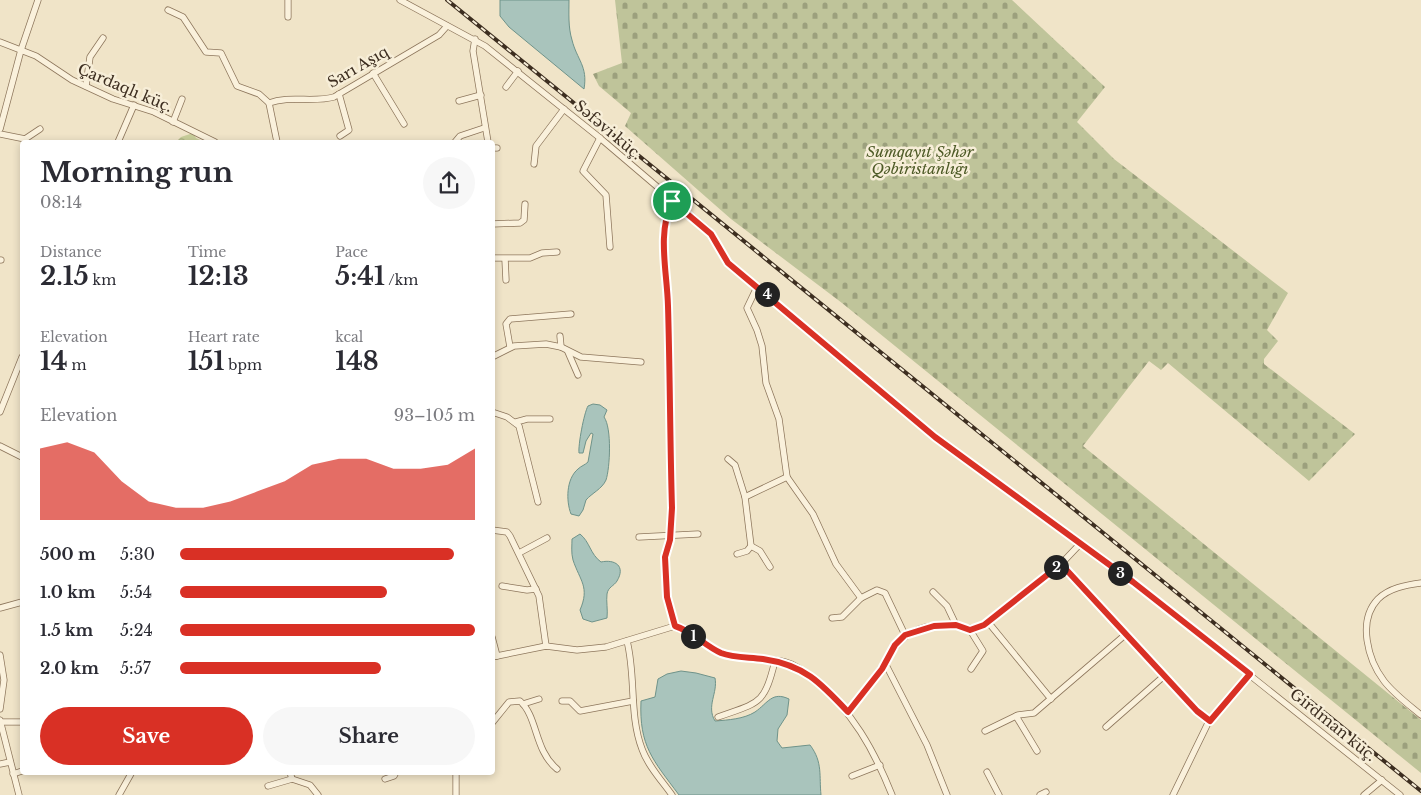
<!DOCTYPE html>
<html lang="en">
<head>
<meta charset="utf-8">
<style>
  body { margin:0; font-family:"Libre Baskerville",serif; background:#f7f7f7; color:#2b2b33; height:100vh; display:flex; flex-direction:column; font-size:19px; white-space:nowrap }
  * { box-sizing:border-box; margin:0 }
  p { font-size:16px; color:#7c7c81 }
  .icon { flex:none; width:28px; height:28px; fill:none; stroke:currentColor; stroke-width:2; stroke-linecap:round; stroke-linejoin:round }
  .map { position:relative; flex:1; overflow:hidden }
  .panel { position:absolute; left:20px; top:140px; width:475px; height:635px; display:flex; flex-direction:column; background:#fff; border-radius:5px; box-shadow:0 2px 8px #0003 }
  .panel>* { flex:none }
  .pin { position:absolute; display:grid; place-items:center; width:42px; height:42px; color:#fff; margin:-21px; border:2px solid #fff; border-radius:50%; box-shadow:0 1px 5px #0007 }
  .km { position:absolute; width:25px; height:25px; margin:-12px; border-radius:50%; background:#222; color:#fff; font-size:14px; line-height:25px; text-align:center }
  .round { display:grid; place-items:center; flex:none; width:52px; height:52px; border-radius:26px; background:#f7f7f7 }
  .head { display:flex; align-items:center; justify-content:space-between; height:85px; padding:0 20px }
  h1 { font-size:28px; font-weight:800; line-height:38px }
  .figures { display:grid; grid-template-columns:repeat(3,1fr); gap:8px; height:85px; padding:5px 20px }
  .figures div { display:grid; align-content:center }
  .figures b { font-size:25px; font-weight:800 }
  .figures small { font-size:14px; font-weight:400 }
  .figures p { font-size:14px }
  .chart { height:140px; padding:10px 20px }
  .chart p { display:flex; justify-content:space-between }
  .chart svg { width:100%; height:90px; margin-top:5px; fill:#d93025; opacity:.7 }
  .primary-button { display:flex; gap:10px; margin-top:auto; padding:10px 20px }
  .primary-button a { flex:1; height:58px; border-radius:30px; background:#d93025; color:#fff; font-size:20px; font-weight:800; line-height:58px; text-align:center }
  .primary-button a+a { background:#f7f7f7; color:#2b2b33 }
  ul { padding:0 20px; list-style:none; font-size:16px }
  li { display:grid; grid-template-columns:80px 60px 1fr; align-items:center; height:38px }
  li i { height:12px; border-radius:6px; background:#d93025 }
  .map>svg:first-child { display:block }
  .forest { fill:url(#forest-crowns) }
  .cemetery { fill:url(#cemetery-stones) }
  .water { fill:#a9c4bc; stroke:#6f938a }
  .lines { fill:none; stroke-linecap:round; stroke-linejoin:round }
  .street-casing { stroke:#8d765c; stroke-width:7 }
  .street { stroke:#faf1dc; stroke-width:5.5 }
  .rail-casing { stroke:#3d2e20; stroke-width:4 }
  .rail { stroke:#f7eed8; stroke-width:2; stroke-dasharray:5.5; stroke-linecap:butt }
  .route-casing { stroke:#fff; stroke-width:10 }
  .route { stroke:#d93025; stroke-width:6 }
  .labels { text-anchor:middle; stroke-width:5; stroke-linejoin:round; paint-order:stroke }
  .street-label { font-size:15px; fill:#3d2e20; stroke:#f7eed8 }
  .park-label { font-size:15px; font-style:italic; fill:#4d5a26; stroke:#f7eed8 }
</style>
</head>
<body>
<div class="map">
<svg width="1421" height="795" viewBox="0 0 1421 795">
  <defs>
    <pattern id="forest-crowns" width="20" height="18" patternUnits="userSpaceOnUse" patternTransform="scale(1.25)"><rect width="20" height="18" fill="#c9cf9b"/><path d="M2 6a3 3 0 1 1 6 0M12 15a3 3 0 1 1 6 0" fill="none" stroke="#aeb285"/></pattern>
    <pattern id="cemetery-stones" width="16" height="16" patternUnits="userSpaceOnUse" patternTransform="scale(1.25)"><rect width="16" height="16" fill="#bfc49a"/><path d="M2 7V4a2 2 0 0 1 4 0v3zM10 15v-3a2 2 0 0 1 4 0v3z" fill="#9ca07d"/></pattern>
  </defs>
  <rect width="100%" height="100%" fill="#f0e4c8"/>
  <polygon class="forest" points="193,133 196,138 204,142 177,141 181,137"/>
  <polygon class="cemetery" points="615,0 1012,0 1105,87 1077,122 1114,159 1288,293 1267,330 1278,341 1264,359 1264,364 1355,434 1309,481 1168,363 1161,370 1149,361 1083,446 1421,720 1421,773 842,303 731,219 625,126 631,113 599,86 593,74 622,63"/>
  <g class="water">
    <path d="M500,0h69c0,13 -1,27 3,40 5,20 16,26 12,49l-75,-62 -9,-11z"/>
    <path d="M593,404l7,1 7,5 -3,7c8,11 6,51 2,63 -4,9 -14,13 -20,20l-3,10 -4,6 -8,-2c-5,-13 -5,-35 7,-45 3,-3 7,-4 10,-7l5,-28 -2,-1 -5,8 -3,12h-4c-1,-8 5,-40 9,-47z"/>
    <path d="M580,534c10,8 10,20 21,28 14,-3 25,4 16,19 -3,5 -9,6 -10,13 -1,7 1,16 0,24l-15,4 -9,-3 -3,-9c10,-23 0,-29 -7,-50 -2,-7 -1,-15 -1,-21z"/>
    <path d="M681,671l15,2 19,5c3,15 -9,28 0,43 13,-1 29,-2 40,-9 13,-9 17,-21 34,-13l-2,16 -9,14 -1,12 5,7 28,-3c13,17 9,31 11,50h-142c-26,-35 -40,-49 -38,-94l14,-4 3,-18 9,-5z"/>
  </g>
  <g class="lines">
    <g class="street-casing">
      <g id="street">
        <polyline points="288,0 288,17"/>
        <polyline points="400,0 485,46 600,138 708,230 728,263 889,399 935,437 1133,582 1400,795"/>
        <path d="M168,10l15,7 23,35 15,1 16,33 22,8 10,9c21,-8 44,0 65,-6l105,-62 8,-9"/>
        <polyline points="475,39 473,51 488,142"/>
        <polyline points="0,42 36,56 72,80 113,99 154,112 215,142"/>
        <polyline points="373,73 404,124"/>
        <polyline points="86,86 90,57 103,38"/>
        <polyline points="506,87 518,71"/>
        <polyline points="339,94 349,130 340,136"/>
        <polyline points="459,101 481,95"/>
        <polyline points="269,103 277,142"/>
        <polyline points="173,122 182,99"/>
        <polyline points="0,129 21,50 38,0"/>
        <polyline points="0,134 25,139 40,129"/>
        <polyline points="600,138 583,171 606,195 610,247"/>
        <polyline points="118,142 134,105"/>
        <polyline points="455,142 460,136 484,128"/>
        <polyline points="492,148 497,148"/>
        <polyline points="534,164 536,146 564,109"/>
        <path d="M672,201c-15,34 -4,69 -4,105 2,67 2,135 4,202l-2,32 -5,17 2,40 8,29"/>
        <polyline points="492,224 520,223 524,220 525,204"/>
        <polyline points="492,258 530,258 542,253 557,252"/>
        <polyline points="505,259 506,280"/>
        <polyline points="0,260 1,260"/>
        <polyline points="757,287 747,308 757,330 762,346 766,383 779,419 787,477"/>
        <polyline points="560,336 561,347"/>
        <polyline points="510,347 506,324 510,319 571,314"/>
        <polyline points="568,352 578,375"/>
        <polyline points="492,357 514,346 546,344 561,347 581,357 641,362"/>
        <polyline points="0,412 22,357"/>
        <polyline points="492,412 507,417 519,426 538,502"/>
        <polyline points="516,422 527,419 550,419"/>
        <polyline points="0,446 22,457"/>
        <polyline points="728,459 735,465 745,497"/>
        <polyline points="492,530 507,532 510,536 539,596 546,646"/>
        <polyline points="639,537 698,534"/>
        <polyline points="751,546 760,551 770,567"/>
        <polyline points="519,553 547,538"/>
        <polyline points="737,554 747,551 751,546 745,497 787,477 813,514 836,564 861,598 877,590 885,593 905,635"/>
        <polyline points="1061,564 1197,711 1209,721"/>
        <path d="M1421,583c-15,2 -32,5 -43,16 -21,22 -10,61 6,82 10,13 25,24 37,34"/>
        <polyline points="502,586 527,590 536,589"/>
        <polyline points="933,592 947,606 956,625"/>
        <polyline points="0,608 22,602"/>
        <polyline points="832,618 842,617 861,598"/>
        <polyline points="988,622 1051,699"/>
        <polyline points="970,630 983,651 971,669"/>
        <polyline points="492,637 497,656"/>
        <path d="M627,641c9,35 2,74 15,108 6,17 20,32 30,46"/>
        <polyline points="0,655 4,680 0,709"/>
        <path d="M492,657l54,-11 31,4 29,-3 69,-21c18,5 31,22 50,28 19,6 40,3 60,8 12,3 20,11 29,18 38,30 60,70 78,115"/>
        <polyline points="562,701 570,701 580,711 633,701"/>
        <polyline points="523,704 539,699"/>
        <polyline points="848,712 885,663"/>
        <polyline points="1016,716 1037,751"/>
        <path d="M718,717c42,-15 46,-12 57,-56"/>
        <polyline points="0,720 19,795"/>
        <polyline points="0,722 22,722"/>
        <path d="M492,723l17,-21 11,-1c18,16 14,49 37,68"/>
        <polyline points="1106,727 1164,676"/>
        <polyline points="985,731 1018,715 1034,713 1125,635"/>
        <polyline points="0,764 10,762"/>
        <polyline points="290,772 292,779 310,785 318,795"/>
        <polyline points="456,772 456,795"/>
        <polyline points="987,772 999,795"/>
        <polyline points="13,774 22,771"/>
        <polyline points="852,776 880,765"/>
        <polyline points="385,779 394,776 396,772"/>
        <polyline points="268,786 292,779"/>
        <polyline points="119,795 132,772"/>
        <path d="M947,795l-20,-50 -42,-82c14,-27 33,-40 65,-38 17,1 15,7 34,0l77,-61 19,-20"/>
        <polyline points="1040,795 1046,792"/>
        <polyline points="1173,795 1209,721 1250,675"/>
        <polyline points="1364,795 1382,780"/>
      </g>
    </g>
    <use href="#street" class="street"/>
    <g class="rail-casing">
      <polyline id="rail" points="447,0 1421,791"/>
    </g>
    <use href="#rail" class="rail"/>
  </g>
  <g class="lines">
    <g class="route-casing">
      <path id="route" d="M672,201l39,33 17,29 207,174 198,145 117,92 -40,47 -13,-10 -136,-147 -77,61 -14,5 -14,-5 -22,1 -29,9 -10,10 -13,24 -34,43c-28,-30 -44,-47 -85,-53 -13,-2 -29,-1 -42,-6 -16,-7 -29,-22 -46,-27l-8,-29 -2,-40 5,-17 2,-32c-2,-67 -2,-135 -4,-202 -1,-36 -11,-71 4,-105z"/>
    </g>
    <use href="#route" class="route"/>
  </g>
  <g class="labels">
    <g class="street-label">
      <text transform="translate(358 67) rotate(-30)" y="5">Sarı Aşıq</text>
      <text transform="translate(125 88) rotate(23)" y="5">Çardaqlı küç.</text>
      <text transform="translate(608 130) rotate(40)" y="5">Səfəvi küç.</text>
      <text transform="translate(1333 725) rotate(39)" y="5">Girdman küç.</text>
    </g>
    <g class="park-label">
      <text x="920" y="157">Sumqayıt Şəhər<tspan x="920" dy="17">Qəbiristanlığı</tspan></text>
    </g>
  </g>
</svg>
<div class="pin" style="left:672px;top:201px;background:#1e9e55"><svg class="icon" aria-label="arrive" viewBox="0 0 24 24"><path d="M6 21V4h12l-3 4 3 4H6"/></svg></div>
<b class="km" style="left:693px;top:636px">1</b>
<b class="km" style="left:1056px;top:567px">2</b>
<b class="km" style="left:1120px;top:573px">3</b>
<b class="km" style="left:767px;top:294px">4</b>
<section class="panel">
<div class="head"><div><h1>Morning run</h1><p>08:14</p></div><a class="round"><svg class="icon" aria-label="share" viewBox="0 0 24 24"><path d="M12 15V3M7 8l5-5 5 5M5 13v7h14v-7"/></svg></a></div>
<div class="figures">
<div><p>Distance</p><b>2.15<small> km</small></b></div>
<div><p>Time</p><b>12:13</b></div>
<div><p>Pace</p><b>5:41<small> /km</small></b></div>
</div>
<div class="figures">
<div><p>Elevation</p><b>14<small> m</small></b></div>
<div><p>Heart rate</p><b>151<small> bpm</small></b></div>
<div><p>kcal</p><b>148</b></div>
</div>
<div class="chart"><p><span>Elevation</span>93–105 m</p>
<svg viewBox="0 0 160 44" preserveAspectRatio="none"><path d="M0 44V9L10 6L20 11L30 25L40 35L50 38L60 38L70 35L80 30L90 25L100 17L110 14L120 14L130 19L140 19L150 17L160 9V44z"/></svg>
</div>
<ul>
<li><b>500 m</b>5:30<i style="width:93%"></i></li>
<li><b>1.0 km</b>5:54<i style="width:70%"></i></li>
<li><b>1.5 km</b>5:24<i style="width:100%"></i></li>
<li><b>2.0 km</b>5:57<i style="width:68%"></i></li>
</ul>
<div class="primary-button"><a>Save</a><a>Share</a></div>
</section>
</div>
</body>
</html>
